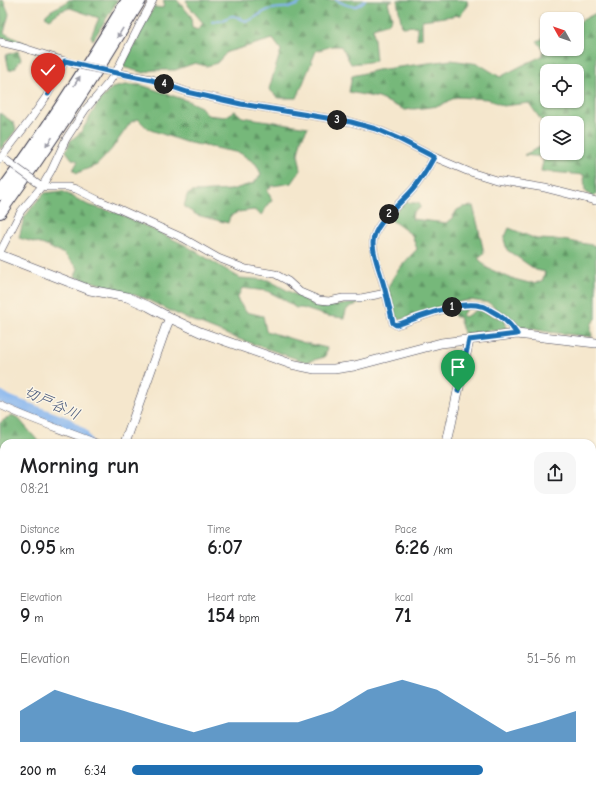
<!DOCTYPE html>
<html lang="en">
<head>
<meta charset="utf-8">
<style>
  body { margin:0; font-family:"Comic Neue","Klee One",sans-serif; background:#f6f6f6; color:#202124; height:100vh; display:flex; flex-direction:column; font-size:15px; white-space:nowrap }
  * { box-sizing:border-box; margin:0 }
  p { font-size:13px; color:#757577 }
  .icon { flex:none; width:22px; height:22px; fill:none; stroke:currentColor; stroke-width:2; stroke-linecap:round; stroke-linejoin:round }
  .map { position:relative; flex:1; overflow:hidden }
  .side { position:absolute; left:0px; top:439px; width:596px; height:354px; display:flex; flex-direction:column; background:#fff; border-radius:12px 12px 0 0; box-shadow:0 1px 3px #0004 }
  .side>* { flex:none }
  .needle { width:26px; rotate:310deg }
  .tools { position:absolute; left:540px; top:12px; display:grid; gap:8px }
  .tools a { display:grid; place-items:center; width:44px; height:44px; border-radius:8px; background:#fff; box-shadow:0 1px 3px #0004; font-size:20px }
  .pin { position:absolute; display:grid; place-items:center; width:34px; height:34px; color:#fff; margin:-41px -17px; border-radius:50% 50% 50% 0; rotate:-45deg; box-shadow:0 0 4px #0007 }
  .pin .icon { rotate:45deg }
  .km { position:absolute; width:20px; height:20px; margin:-10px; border-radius:50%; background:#222; color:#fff; font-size:11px; line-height:20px; text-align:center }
  .round { display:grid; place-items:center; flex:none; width:42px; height:42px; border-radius:12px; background:#f6f6f6 }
  .headline { display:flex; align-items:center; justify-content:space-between; height:68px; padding:0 20px }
  h1 { font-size:22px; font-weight:700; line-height:30px }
  .metrics { display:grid; grid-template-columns:repeat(3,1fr); gap:6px; height:68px; padding:4px 20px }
  .metrics div { display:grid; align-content:center }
  .metrics b { font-size:20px; font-weight:700 }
  .metrics small { font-size:11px; font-weight:400 }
  .metrics p { font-size:11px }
  .chart { height:112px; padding:8px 20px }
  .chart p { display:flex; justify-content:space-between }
  .chart svg { width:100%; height:72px; margin-top:4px; fill:#1f6fb2; opacity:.7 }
  ul { padding:0 20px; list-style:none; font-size:13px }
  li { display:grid; grid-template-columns:64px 48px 1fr; align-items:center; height:30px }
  li i { height:10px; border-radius:5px; background:#1f6fb2 }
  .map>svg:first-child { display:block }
  .forest { fill:url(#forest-firs); stroke:#4c6d5a; fill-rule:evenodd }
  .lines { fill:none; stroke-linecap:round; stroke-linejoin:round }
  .stream { stroke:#83b4ef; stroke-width:2 }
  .river { stroke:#83b4ef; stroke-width:11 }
  .street-casing { stroke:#424051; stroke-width:8 }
  .secondary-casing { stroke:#424051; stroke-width:10 }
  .highway-casing { stroke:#424051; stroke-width:14 }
  .street { stroke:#fff; stroke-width:7 }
  .secondary { stroke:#fff; stroke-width:9 }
  .highway { stroke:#fff; stroke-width:12 }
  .street-bridge-casing { stroke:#424051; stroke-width:8; stroke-linecap:butt }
  .street-bridge { stroke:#fff; stroke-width:7 }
  .oneway { fill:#9c9ca7 }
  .route-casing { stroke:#fff; stroke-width:8 }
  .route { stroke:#1f6fb2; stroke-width:5 }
  .labels { text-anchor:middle; stroke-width:3; stroke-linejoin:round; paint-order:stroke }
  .water-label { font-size:15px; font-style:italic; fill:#44557a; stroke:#fcf5e5 }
</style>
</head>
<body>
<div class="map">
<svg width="596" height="793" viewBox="0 0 596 793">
  <defs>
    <pattern id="forest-firs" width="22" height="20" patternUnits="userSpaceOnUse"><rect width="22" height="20" fill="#76b87a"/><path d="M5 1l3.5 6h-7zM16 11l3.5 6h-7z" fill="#609565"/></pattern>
  </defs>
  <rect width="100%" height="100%" fill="#fcf5e5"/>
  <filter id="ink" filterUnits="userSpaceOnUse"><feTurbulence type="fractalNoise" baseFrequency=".025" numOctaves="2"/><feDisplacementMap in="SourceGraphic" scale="8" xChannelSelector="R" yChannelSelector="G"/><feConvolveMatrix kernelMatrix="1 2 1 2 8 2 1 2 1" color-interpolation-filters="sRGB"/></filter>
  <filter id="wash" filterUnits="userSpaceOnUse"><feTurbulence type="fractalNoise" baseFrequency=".012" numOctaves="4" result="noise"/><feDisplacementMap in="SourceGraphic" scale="16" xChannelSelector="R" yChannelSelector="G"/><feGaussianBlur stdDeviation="0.9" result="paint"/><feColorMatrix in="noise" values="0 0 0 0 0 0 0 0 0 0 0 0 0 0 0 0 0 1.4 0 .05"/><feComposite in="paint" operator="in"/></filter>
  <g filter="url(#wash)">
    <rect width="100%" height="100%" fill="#f5e7cd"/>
    <g class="forest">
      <polygon points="0,0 4,1 9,14 4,33 28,45 0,37 0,27 1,21"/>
      <path d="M69,0h49l-25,40 -2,-4 8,-18 -29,-10 -10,3 -10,8 -5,-3c7,-9 17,-9 24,-16z"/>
      <polygon points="164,0 177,0 191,16 192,28 198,30 203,23 188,5 186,0 393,0 388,2 392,18 389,23 373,28 376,61 351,64 341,46 332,46 316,51 297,98 278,98 269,89 281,50 273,39 227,52 217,63 206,66 195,63 175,70 153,70 144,73 123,67 135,43 154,7 163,8"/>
      <polygon points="397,0 467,0 468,6 460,15 422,20 422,38 417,39 417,26 402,27"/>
      <path d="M596,13v181l-4,3 -7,-6 -1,-16 -43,-4 3,-14 -20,-2 20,-10 3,-9v17h30v-30h-30v12l-6,-15 -12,-17 -26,3 -15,-7 -32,-2 -17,9 -34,4 -26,-12 -30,-6 3,-16 25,-6 74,-10 28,4 21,13 21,-11 21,-10 2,-6 -7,-9 10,-4v12h30v-26zM547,71h30v30h-30z"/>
      <polygon points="18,51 21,59 15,68 9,70 6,55"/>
      <polygon points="126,85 141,85 188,101 201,107 207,115 225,117 235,111 242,117 308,127 301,140 298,154 301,170 292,183 272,186 267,190 272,200 261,215 254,210 238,212 230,216 228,223 197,215 184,207 187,195 192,192 231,190 254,183 261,174 256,164 240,153 185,142 148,129 138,119 131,122 111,150 97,165 77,173 73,170 78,161 72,159 66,151 70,141 81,132 100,100 112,88"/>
      <polygon points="0,113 14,123 16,130 0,150"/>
      <polygon points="62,191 88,205 120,214 185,245 240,278 268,280 320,308 367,301 349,307 346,311 344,318 327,316 302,308 296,308 283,299 267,291 242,288 237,299 246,312 263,316 266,331 305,343 327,348 325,357 306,362 233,337 183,317 144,298 104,285 75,277 78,268 64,254 44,245 19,238 24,218 36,202 45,193"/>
      <path d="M407,201l3,2h9l1,5 -7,4 -1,7 34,4 6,-5 5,-8 6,-3 10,-1 5,20 6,27 -6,5 9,10 23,10 19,5 13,-1 3,-10 -9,-2 -29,-20 -3,-11 5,-11 27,11 26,1 30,5 4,1v73c-7,6 -5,9 -4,18l-43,-5 -32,-6 -10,-7 -3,4 3,5 -43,6 -5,-17h-4l-2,-8 14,-1 -5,7 3,2 13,-8 20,9 4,-5 -13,-10 -19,-3 -22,4 -22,7 -26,9 -6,-5 -6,-25c3,-15 19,-30 29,-41l-5,-14 -22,-16v-2z"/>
      <polygon points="12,415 18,418 38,441 44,443 4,443 4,499 0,498 0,423 4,420"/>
    </g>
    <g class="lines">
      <g class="stream">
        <path d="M336,0c10,5 20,11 29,0"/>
        <path d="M212,22c3,-1 6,-1 9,-1 4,-1 7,-5 11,-5 5,-1 10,5 15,5 4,0 15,-9 21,-11 14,-4 25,1 35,-10"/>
      </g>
      <g class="river">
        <polyline points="0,396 8,401 67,423 82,434 87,443"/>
        <polyline points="592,511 596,510"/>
      </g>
    </g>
  </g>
  <g filter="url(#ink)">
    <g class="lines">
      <g class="street-casing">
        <g id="street">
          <polyline points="0,42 21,47 74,64"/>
          <polyline points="112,72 152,79 187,92 241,104 351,122 376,129 399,139 434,157 467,171 496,180 545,188 596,201"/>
          <path d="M434,157c-6,11 -12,21 -20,31 -11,14 -41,35 -41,55 0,11 5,23 8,33 5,15 8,31 12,47l3,2c23,-7 62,-25 85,-19 3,0 6,3 9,4 12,6 20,13 27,24"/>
          <polyline points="0,159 30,120 48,94 65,61"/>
          <polyline points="39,184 42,186 48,187 68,187 76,189 98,200 119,209 183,238 218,258 246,269 275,274 288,281 300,292 319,300 329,301 343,298 361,298 386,293"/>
          <polyline points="0,252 21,211 42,186 51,171 66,139 85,110 109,82 116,72 138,28 153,0"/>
          <path d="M0,405c31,15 64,25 96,38"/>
          <polyline points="592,505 596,503"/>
          <polyline points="592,532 596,532"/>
          <polyline points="0,564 4,566"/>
          <polyline points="0,634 4,636"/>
          <polyline points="592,658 596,659"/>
          <polyline points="0,731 4,731"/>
          <polyline points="592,786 596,786"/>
          <polyline points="234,793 234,789"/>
          <polyline points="346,793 347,789"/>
          <polyline points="504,793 504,789"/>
        </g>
      </g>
      <g class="secondary-casing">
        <g id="secondary">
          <polyline points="0,255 90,290 127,297 148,306 170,318 200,332 291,364 315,369 334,369 354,366 441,343 517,334 596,343"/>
          <polyline points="125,443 166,327 170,318"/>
          <polyline points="447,443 469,340"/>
          <polyline points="0,793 11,793"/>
        </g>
      </g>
      <g class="highway-casing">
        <g id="highway">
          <path d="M0,194c46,-62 88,-128 128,-194"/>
          <path d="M0,212c50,-69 96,-139 140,-212"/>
        </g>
      </g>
      <use href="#street" class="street"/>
      <use href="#secondary" class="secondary"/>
      <use href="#highway" class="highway"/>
      <g class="street-bridge-casing">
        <g id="street-bridge">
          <polyline points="74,64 112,72"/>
          <polyline points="6,160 39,184"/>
        </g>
      </g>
      <use href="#street-bridge" class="street-bridge"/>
    </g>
    <defs><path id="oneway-solid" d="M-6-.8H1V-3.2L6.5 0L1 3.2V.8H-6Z"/></defs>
    <g class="oneway">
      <use href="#oneway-solid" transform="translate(120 33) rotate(121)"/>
      <use href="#oneway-solid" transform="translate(77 81) rotate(-57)"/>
      <use href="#oneway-solid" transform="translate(49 142) rotate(125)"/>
    </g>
  </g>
  <g class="lines" filter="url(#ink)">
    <g class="route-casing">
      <path id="route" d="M48,94l17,-33 47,11 40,8 35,12 54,12 110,18 25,7 23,10 35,18c-6,11 -12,21 -20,31 -11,14 -41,35 -41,55 0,11 5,23 8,33 5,15 8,31 12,47l3,2c22,-7 63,-25 85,-19 3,0 6,2 9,4 12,6 20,13 27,24l-48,6 -11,51"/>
    </g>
    <use href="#route" class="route"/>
  </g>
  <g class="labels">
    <g class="water-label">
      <text transform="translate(52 403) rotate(25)" y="5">切戸谷川</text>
    </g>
  </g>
</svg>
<div class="tools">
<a><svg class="needle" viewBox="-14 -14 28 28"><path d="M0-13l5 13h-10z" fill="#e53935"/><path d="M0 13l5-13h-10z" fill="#757577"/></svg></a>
<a><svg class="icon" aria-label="locate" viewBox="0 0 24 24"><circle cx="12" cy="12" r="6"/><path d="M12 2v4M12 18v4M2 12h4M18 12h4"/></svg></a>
<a><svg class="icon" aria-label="layers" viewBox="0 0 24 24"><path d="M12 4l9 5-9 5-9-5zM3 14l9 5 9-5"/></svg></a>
</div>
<div class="pin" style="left:458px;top:391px;background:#1e9e55"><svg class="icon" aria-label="arrive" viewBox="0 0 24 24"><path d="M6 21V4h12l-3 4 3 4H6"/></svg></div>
<div class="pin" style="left:48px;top:94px;background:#d93025"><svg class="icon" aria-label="check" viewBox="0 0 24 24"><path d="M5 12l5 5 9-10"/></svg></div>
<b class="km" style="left:452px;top:307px">1</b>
<b class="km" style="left:389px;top:214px">2</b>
<b class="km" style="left:337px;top:120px">3</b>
<b class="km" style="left:164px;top:84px">4</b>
<section class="side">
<div class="headline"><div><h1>Morning run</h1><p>08:21</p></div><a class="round"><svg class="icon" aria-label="share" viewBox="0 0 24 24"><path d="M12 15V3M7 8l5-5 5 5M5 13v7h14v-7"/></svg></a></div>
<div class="metrics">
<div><p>Distance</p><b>0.95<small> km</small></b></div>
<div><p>Time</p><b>6:07</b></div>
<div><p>Pace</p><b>6:26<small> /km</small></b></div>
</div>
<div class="metrics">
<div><p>Elevation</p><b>9<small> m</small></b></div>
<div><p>Heart rate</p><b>154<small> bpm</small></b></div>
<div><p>kcal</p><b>71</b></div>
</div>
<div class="chart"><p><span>Elevation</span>51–56 m</p>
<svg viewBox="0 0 160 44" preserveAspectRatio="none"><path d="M0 44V25L10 12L20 19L30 25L40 32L50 38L60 32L70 32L80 32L90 25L100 12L110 6L120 12L130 25L140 38L150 32L160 25V44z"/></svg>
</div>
<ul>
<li><b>200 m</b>6:34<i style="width:79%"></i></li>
</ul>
</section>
</div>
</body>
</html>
